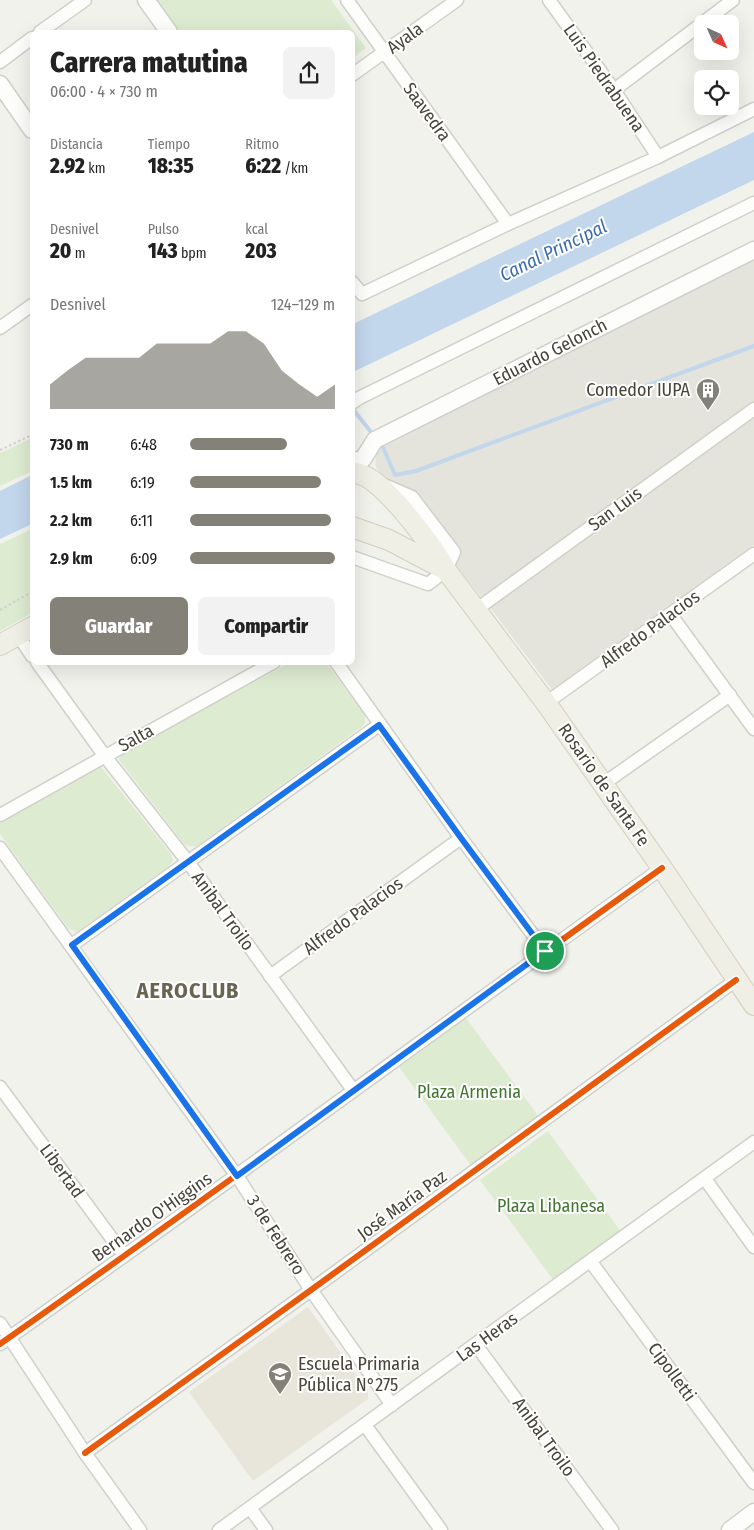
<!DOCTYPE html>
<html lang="es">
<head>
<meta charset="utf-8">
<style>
  body { margin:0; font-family:"Fira Sans Condensed",sans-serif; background:#f2f2f2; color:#222; height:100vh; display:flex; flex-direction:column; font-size:19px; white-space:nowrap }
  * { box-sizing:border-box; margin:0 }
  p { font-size:16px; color:#767676 }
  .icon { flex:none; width:28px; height:28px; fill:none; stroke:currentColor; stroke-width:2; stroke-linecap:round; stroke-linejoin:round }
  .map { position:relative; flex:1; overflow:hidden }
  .details { position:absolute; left:30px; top:30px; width:325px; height:635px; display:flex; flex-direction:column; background:#fff; border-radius:8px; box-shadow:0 5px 20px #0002 }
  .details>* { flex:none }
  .needle { width:32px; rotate:135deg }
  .controls { position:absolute; left:694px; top:15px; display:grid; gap:10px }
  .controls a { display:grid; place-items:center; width:45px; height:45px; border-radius:8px; background:#fff; box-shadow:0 5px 20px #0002; font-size:25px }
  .pin { position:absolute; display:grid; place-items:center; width:42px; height:42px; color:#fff; margin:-21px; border:2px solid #fff; border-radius:50%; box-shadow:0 1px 5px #0007 }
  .round { display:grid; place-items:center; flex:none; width:52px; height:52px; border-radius:8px; background:#f2f2f2 }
  .headline { display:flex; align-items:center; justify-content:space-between; height:85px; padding:0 20px }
  h1 { font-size:28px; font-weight:800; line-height:38px }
  .stats { display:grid; grid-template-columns:repeat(3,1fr); gap:8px; height:85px; padding:5px 20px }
  .stats div { display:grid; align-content:center }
  .stats b { font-size:21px; font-weight:800 }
  .stats small { font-size:14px; font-weight:400 }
  .stats p { font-size:14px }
  .chart { height:140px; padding:10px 20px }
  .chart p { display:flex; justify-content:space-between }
  .chart svg { width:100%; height:90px; margin-top:5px; fill:#848179; opacity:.7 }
  .cta { display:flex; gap:10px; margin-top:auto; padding:10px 20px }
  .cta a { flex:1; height:58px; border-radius:8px; background:#848179; color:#fff; font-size:20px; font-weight:800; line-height:58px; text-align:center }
  .cta a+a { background:#f2f2f2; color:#222 }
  ul { padding:0 20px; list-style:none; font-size:16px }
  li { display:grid; grid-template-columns:80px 60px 1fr; align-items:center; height:38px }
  li i { height:12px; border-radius:6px; background:#848179 }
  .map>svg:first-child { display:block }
  .residential { fill:#e5e4dc }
  .education { fill:#e8e6da }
  .green { fill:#ddebd0 }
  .water { fill:#c2d6ec }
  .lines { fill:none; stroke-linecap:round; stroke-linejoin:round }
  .stream { stroke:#c2d6ec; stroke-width:4 }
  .minor-casing { stroke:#d0d0cb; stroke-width:15 }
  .tertiary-casing { stroke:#d0d0cb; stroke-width:19 }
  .primary-casing { stroke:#d3cfbd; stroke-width:22 }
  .path { stroke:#d2d2cb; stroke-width:2; stroke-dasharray:2.5 2.5; stroke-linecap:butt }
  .minor { stroke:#fdfdfc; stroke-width:12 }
  .tertiary { stroke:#fdfdfc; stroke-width:16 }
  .primary { stroke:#f0efe6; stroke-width:20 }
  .cycleway-casing { stroke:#fff; stroke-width:9 }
  .cycleway { stroke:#e8590c; stroke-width:6 }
  .route-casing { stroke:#fff; stroke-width:10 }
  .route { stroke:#1a73e8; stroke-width:6 }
  .labels { text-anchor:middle; stroke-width:4; stroke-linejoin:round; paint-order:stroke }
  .street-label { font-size:18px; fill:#48443a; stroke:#fff }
  .poi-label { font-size:18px; fill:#48443a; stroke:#fff; text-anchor:end }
  .park-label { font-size:18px; fill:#427631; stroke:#fff }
  .water-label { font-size:19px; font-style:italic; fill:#3b6dac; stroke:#fff }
  .district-label { font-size:22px; font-weight:bold; letter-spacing:1px; fill:#6a6452; stroke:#fff }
</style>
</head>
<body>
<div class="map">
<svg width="754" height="1530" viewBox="0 0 754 1530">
  <rect width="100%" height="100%" fill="#f2f2ed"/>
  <polygon class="residential" points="754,252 754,545 553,691 495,614 377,469 375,464 377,451 380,448"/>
  <polygon class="education" points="308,1307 368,1391 368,1399 253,1481 189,1392"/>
  <g class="green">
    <polygon points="149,0 331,0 366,48 353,58 352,32 173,32"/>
    <polygon points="32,438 32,471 0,486 0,453"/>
    <polygon points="32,529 32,613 0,631 0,544"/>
    <polygon points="289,663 326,663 365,714 365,722 363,726 197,846 188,846 184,844 119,760 121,754"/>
    <polygon points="101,767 171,854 173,861 169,866 77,932 68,928 0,834 0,823 96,768"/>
    <polygon points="466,1018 539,1117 472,1167 399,1067"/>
    <polygon points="548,1131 621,1232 554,1281 480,1180"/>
  </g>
  <g class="water">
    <polygon points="754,132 754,180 353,372 353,324"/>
    <polygon points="32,475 32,524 0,539 0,491"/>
  </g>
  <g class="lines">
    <g class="stream">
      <polyline points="352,408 371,432"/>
      <polyline points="382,445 395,475 416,471 754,346"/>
    </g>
    <g class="minor-casing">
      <g id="minor">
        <polyline points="347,0 508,224"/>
        <polyline points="549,0 614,90 658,157"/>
        <polyline points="40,32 85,0"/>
        <polyline points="0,62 32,38"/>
        <polyline points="352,75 457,0"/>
        <polyline points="614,90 733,0"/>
        <polyline points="352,282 362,294 508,224 658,157 754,109"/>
        <polyline points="0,328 32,305"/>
        <polyline points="352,403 359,398 754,203"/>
        <polyline points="352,557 428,584 446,570 454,552 412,497 384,485"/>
        <polyline points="477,609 754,409"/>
        <polyline points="671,615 754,729"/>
        <polyline points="18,635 32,656"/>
        <polyline points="37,662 104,755 188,862 353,1090"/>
        <polyline points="336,662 461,838 545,951"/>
        <polyline points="546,703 754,554"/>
        <polyline points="603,784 730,695"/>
        <polyline points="0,815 274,662"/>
        <polyline points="0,848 237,1176 311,1290 392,1405"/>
        <polyline points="72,945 379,725"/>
        <polyline points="270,976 461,838"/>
        <polyline points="0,1087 124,1255"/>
        <polyline points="705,1179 754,1247"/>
        <polyline points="591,1262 754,1483"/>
        <polyline points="0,1323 85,1453 140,1530"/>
        <path d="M0,1344c222,-156 441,-318 662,-476"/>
        <polyline points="476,1345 612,1530"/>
        <polyline points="365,1425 441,1530"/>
        <polyline points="85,1453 311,1290 736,980"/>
        <polyline points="250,1508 266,1530"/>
        <polyline points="219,1530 754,1142"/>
      </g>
    </g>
    <g class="tertiary-casing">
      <g id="tertiary">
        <polyline points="146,0 169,32"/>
        <polyline points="0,84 32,130"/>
        <polyline points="352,461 363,459 375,440 754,250"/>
        <polyline points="730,1530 754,1512"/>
      </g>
    </g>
    <g class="primary-casing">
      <g id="primary">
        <path d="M352,472c5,1 11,3 15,5 24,14 65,68 79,93l100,133 116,165 92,137"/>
        <polyline points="352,527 389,540 446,570"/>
        <polyline points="0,645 32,627"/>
      </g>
    </g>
    <g class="path">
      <polyline points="0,450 32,435"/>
      <polyline points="0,610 32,592"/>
    </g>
    <use href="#minor" class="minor"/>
    <use href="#tertiary" class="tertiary"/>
    <use href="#primary" class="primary"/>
    <g class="cycleway-casing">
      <g id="cycleway">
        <path d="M0,1344c222,-156 441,-318 662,-476"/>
        <polyline points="85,1453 311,1290 736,980"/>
      </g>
    </g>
    <use href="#cycleway" class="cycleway"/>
  </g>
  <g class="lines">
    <g class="route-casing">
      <polygon id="route" points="379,725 461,838 545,951 237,1176 72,945"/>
    </g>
    <use href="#route" class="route"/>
  </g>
  <defs>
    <g id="building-pin" transform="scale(1.25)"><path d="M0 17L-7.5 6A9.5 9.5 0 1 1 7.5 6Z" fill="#848179" stroke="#fff"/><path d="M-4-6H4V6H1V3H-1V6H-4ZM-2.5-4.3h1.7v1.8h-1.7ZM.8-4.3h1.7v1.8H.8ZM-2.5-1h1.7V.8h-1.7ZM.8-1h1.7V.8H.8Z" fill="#fff"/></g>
    <g id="school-pin" transform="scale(1.25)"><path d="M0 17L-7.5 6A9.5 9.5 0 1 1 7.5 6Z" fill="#848179" stroke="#fff"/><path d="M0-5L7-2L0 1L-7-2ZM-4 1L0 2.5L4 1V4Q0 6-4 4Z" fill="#fff"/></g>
  </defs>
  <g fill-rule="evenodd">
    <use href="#building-pin" x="708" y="390"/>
    <use href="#school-pin" x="280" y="1374"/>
  </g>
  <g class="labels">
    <g class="street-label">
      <text transform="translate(405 38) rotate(-36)" y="6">Ayala</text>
      <text transform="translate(604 78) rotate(55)" y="6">Luis Piedrabuena</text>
      <text transform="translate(427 112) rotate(54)" y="6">Saavedra</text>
      <text transform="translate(550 352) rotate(-27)" y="6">Eduardo Gelonch</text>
      <text transform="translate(615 509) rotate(-36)" y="6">San Luis</text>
      <text transform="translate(650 629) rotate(-36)" y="6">Alfredo Palacios</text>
      <text transform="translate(136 738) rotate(-29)" y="6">Salta</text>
      <text transform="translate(604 785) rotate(55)" y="6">Rosario de Santa Fe</text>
      <text transform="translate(223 911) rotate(54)" y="6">Anibal Troilo</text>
      <text transform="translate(353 916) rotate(-36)" y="6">Alfredo Palacios</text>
      <text transform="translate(62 1171) rotate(54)" y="6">Libertad</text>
      <text transform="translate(402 1205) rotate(-36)" y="6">José María Paz</text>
      <text transform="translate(152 1217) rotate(-35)" y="6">Bernardo O'Higgins</text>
      <text transform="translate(276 1235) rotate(57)" y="6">3 de Febrero</text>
      <text transform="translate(487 1337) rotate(-36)" y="6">Las Heras</text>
      <text transform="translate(672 1372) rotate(54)" y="6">Cipolletti</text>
      <text transform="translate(544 1437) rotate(54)" y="6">Anibal Troilo</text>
    </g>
    <g class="poi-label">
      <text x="690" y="396">Comedor IUPA</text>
      <text x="298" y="1370" text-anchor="start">Escuela Primaria<tspan x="298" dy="21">Pública N°275</tspan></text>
    </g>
    <g class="park-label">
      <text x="469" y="1098">Plaza Armenia</text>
      <text x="551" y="1212">Plaza Libanesa</text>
    </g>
    <g class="water-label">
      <text transform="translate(553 250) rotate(-26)" y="7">Canal Principal</text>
    </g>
    <g class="district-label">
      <text x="188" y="998">AEROCLUB</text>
    </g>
  </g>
</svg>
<div class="controls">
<a><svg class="needle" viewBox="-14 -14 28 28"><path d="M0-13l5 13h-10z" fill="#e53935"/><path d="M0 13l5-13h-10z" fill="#767676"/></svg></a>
<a><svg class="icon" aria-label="locate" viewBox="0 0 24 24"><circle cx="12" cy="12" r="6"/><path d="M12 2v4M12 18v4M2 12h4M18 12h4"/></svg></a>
</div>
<div class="pin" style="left:545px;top:951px;background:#1e9e55"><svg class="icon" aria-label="arrive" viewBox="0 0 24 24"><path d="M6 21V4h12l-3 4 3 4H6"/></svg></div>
<section class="details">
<div class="headline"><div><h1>Carrera matutina</h1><p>06:00 · 4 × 730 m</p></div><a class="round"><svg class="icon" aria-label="share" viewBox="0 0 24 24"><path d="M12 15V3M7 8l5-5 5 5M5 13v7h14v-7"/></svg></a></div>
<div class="stats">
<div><p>Distancia</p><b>2.92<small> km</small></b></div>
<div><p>Tiempo</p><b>18:35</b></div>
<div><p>Ritmo</p><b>6:22<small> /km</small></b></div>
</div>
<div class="stats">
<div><p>Desnivel</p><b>20<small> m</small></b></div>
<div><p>Pulso</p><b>143<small> bpm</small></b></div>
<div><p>kcal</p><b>203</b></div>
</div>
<div class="chart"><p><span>Desnivel</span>124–129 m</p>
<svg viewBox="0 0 160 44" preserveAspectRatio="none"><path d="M0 44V32L10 25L20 19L30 19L40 19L50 19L60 12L70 12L80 12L90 12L100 6L110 6L120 12L130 25L140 32L150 38L160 32V44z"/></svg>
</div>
<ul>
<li><b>730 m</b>6:48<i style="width:67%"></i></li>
<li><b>1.5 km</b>6:19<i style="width:90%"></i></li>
<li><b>2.2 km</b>6:11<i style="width:97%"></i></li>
<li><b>2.9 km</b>6:09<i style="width:100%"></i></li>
</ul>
<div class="cta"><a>Guardar</a><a>Compartir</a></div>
</section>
</div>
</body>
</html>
